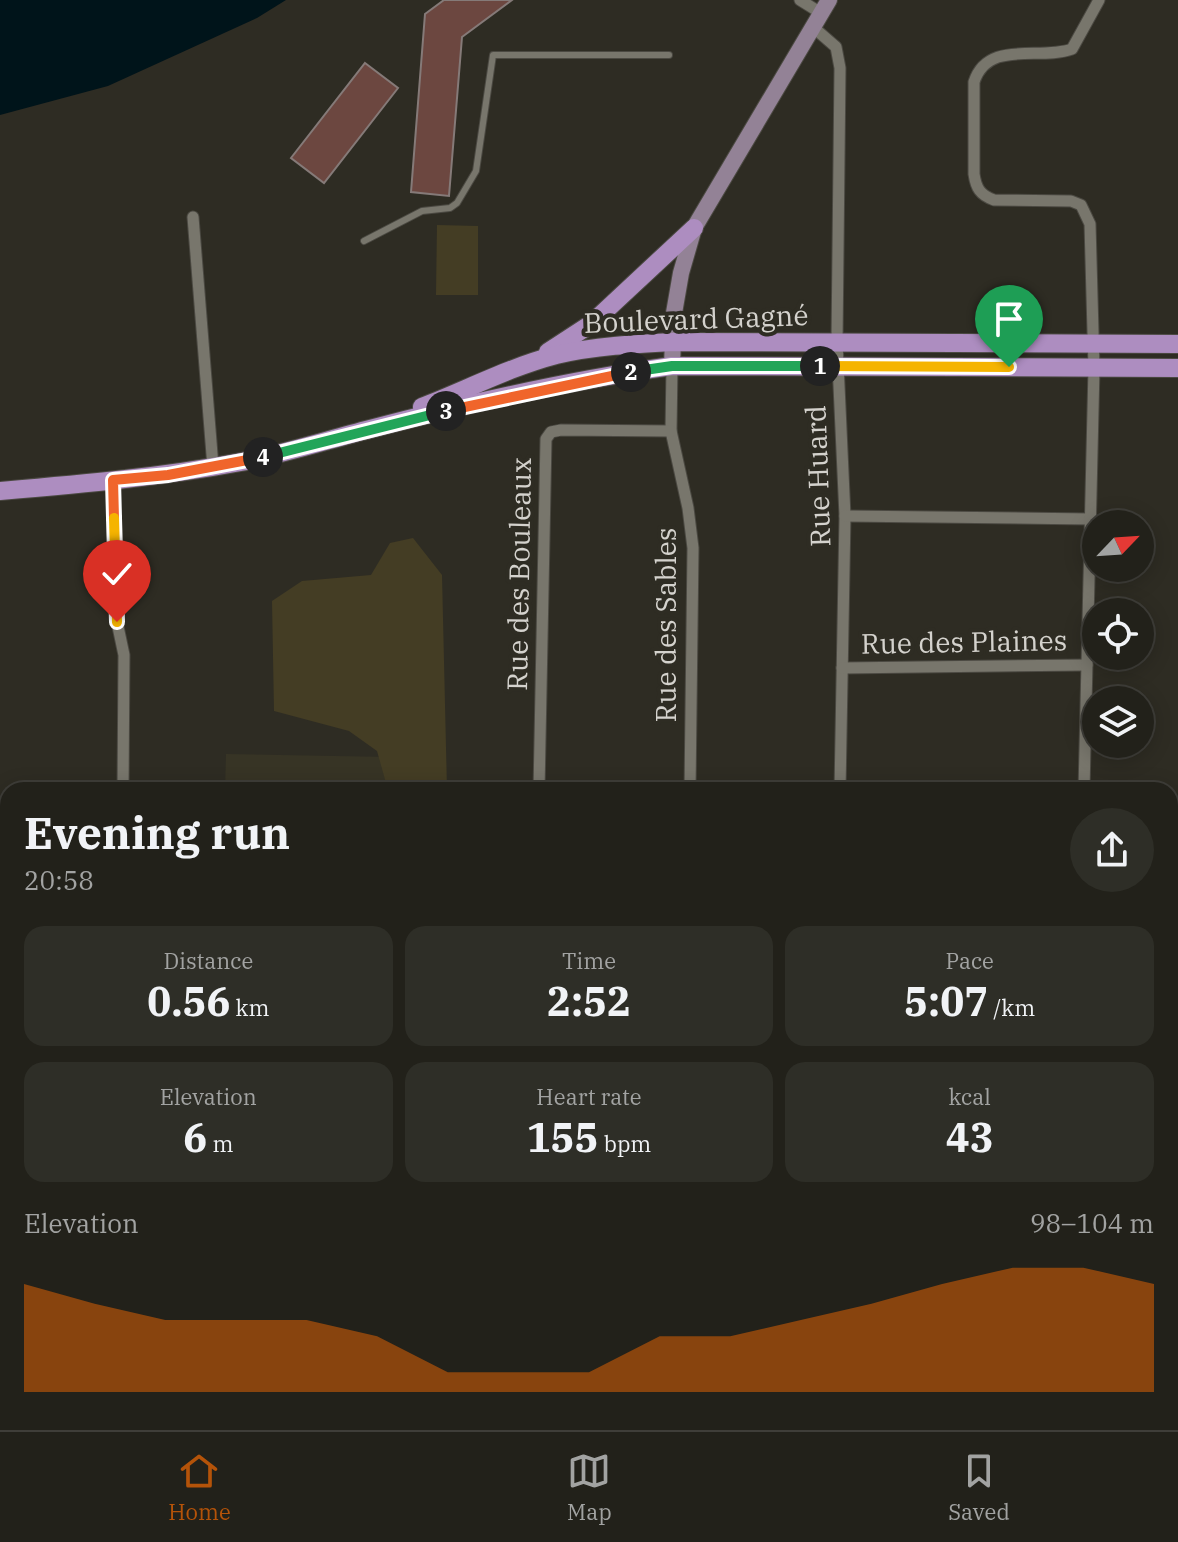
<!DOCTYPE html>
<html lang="en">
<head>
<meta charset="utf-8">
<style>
  body { margin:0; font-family:"IBM Plex Serif",serif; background:#2e2e27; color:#f1f3f6; height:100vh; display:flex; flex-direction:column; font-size:30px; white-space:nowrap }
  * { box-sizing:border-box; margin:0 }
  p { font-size:26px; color:#a2a3a2 }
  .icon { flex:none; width:44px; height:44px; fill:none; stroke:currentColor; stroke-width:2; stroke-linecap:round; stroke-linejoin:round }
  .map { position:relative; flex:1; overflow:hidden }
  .panel { position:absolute; left:0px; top:782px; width:1178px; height:648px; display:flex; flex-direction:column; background:#22211a; border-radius:24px 24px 0 0; box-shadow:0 4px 20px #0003,0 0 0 2px #3f3e39 }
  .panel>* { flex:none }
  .needle { width:52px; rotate:65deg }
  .tools { position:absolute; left:1082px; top:510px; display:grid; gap:16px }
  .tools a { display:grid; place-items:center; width:72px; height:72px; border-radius:50%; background:#22211a; box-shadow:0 4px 20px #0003,0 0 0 2px #3f3e39; font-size:40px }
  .pin { position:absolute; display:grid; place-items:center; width:68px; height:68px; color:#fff; margin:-82px -34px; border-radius:50% 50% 50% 0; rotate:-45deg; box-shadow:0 0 8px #0007 }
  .pin .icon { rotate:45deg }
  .km { position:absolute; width:40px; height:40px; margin:-20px; border-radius:50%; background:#222; color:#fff; font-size:22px; line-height:40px; text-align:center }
  .round { display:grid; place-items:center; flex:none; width:84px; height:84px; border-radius:42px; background:#2e2e27 }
  .headline { display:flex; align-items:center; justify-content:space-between; height:136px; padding:0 24px }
  h1 { font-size:44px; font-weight:700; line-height:60px }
  .metrics { display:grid; grid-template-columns:repeat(3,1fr); gap:12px; height:136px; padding:8px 24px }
  .metrics div { display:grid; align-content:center; border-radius:20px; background:#2e2e27; text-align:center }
  .metrics b { font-size:40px; font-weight:700 }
  .metrics small { font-size:22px; font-weight:400 }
  .metrics p { font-size:22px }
  .chart { height:224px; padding:16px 24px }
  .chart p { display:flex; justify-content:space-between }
  .chart svg { width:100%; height:144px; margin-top:8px; fill:#b45309; opacity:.7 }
  .dock { display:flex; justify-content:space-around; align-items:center; height:112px; border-top:2px solid #3f3e39; background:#22211a; font-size:22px; color:#a2a3a2 }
  .dock a { display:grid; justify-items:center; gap:4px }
  .dock .on { color:#b45309 }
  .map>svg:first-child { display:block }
  .built { fill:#373425 }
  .green { fill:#443d24 }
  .water { fill:#00141a }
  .building { fill:#6c4740; stroke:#857a78; stroke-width:2 }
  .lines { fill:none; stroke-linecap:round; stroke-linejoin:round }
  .lane-casing { stroke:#4b4942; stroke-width:8 }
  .street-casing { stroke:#4b4942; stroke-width:13 }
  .secondary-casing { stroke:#4b4942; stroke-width:18 }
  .primary-casing { stroke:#4b4942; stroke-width:20 }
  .lane { stroke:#78766c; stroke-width:6 }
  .street { stroke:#78766c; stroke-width:11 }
  .secondary { stroke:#938296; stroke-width:16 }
  .primary { stroke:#ad8dc0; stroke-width:18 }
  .split-1-casing { stroke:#fff; stroke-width:16 }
  .split-2-casing { stroke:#fff; stroke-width:16 }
  .split-3-casing { stroke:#fff; stroke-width:16 }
  .split-4-casing { stroke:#fff; stroke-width:16 }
  .split-5-casing { stroke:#fff; stroke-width:16 }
  .split-6-casing { stroke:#fff; stroke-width:16 }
  .split-1 { stroke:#f5b400; stroke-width:10 }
  .split-2 { stroke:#22a559; stroke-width:10 }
  .split-3 { stroke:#f0652b; stroke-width:10 }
  .split-4 { stroke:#22a559; stroke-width:10 }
  .split-5 { stroke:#f0652b; stroke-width:10 }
  .split-6 { stroke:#f5b400; stroke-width:10 }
  .labels { text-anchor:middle; stroke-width:8; stroke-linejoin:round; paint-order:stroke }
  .street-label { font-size:28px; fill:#d4d2cd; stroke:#2e2c23 }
</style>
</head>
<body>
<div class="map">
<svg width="1178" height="1430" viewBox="0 0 1178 1430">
  <rect width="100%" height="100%" fill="#2e2c23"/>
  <polygon class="built" points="226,754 445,758 444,790 225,790"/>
  <g class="green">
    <polygon points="437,225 478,226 478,295 436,295"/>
    <polygon points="413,538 442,575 447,790 388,790 377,751 349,731 274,711 272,601 302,581 371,575 390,543"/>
  </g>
  <polygon class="water" points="0,0 286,0 257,18 108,86 0,115"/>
  <g class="building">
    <polygon points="444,0 512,0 462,37 449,196 411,192 425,14"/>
    <polygon points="365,63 398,88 324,183 291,158"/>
  </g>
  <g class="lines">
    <g class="lane-casing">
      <polyline id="lane" points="364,241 422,211 450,208 457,203 476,171 493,55 669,55"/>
    </g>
    <g class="street-casing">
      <g id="street">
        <polyline points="800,0 821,13"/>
        <polyline points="813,27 836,47 840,68 837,342 845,516 840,790"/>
        <polyline points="193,217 213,467"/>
        <polyline points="672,366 671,431 688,508 693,548 690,790"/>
        <polyline points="113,480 117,622 124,655 123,790"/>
        <polyline points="845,516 1090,519"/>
        <polyline points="842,668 1087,665"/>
        <polyline points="539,790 546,439 551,432 561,430 671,431"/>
        <path d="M1084,790l10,-422 -4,-144 -9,-19 -10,-4 -77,-1c-14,-5 -18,-12 -20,-26v-92c14,-43 65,-21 98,-33l27,-49"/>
        <polyline points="0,958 8,958"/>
        <polyline points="1170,1103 1178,1103"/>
        <polyline points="1170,1258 1178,1257"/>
        <polyline points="301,1422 315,1429 329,1430"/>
        <polyline points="122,1430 122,1422"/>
        <polyline points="353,1430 353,1422"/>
        <polyline points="531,1430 531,1422"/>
        <polyline points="682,1430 682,1422"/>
        <polyline points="830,1430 830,1422"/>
        <polyline points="967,1430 967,1422"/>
        <polyline points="1125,1430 1125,1422"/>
      </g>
    </g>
    <g class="secondary-casing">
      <polyline id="secondary" points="672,366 674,313 681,273 694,228 829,0"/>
    </g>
    <g class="primary-casing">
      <g id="primary">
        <polyline points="548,352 591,324 694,228"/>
        <path d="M422,407c44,-17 88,-40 134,-52 39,-9 78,-11 117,-13l505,2"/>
        <path d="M0,491c81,-7 161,-14 241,-29 43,-8 86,-22 129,-33 99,-26 201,-49 302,-63l506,2"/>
      </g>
    </g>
    <use href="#lane" class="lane"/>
    <use href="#street" class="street"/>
    <use href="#secondary" class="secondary"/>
    <use href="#primary" class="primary"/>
  </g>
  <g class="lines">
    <g class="split-1-casing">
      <polyline id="split-1" points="820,366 1009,367"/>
    </g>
    <g class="split-2-casing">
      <polyline id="split-2" points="631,372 672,366 820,366"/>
    </g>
    <g class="split-3-casing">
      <polyline id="split-3" points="446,411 631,372"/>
    </g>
    <g class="split-4-casing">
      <polyline id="split-4" points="263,457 446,411"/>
    </g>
    <g class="split-5-casing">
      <polyline id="split-5" points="114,518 113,480 168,475 263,457"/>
    </g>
    <g class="split-6-casing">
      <polyline id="split-6" points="114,518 117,622"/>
    </g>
    <use href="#split-1" class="split-1"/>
    <use href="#split-2" class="split-2"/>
    <use href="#split-3" class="split-3"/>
    <use href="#split-4" class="split-4"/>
    <use href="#split-5" class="split-5"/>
    <use href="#split-6" class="split-6"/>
  </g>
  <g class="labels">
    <g class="street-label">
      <text transform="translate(696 319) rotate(-2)" y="10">Boulevard Gagné</text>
      <text transform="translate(818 476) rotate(-92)" y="10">Rue Huard</text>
      <text transform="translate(519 574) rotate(-89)" y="10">Rue des Bouleaux</text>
      <text transform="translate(666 625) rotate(-90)" y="10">Rue des Sables</text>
      <text transform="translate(964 642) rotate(-1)" y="10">Rue des Plaines</text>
    </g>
  </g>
</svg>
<div class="tools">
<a><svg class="needle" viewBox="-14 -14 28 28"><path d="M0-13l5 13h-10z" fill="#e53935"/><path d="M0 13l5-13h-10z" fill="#a2a3a2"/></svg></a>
<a><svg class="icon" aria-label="locate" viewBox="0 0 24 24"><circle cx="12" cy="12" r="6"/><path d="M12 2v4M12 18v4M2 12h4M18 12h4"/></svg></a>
<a><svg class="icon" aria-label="layers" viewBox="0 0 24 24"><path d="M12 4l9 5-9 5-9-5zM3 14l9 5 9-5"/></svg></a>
</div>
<div class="pin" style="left:1009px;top:367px;background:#1e9e55"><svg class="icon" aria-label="arrive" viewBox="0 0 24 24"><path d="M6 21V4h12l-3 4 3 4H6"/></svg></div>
<div class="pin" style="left:117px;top:622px;background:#d93025"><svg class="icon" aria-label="check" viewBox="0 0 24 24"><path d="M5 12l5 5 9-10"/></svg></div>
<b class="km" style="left:820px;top:366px">1</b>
<b class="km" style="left:631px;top:372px">2</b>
<b class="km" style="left:446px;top:411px">3</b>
<b class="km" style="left:263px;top:457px">4</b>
<section class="panel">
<div class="headline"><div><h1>Evening run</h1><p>20:58</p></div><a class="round"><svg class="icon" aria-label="share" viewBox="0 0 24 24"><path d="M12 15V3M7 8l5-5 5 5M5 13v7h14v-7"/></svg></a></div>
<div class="metrics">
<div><p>Distance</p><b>0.56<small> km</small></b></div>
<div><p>Time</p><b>2:52</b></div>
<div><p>Pace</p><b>5:07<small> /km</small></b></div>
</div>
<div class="metrics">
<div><p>Elevation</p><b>6<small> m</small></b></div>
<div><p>Heart rate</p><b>155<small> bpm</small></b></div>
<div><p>kcal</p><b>43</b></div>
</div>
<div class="chart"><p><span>Elevation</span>98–104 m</p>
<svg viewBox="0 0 160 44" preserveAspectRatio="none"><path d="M0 44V11L10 17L20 22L30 22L40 22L50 27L60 38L70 38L80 38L90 27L100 27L110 22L120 17L130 11L140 6L150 6L160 11V44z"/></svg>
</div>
</section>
</div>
<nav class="dock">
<a class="on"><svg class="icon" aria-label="home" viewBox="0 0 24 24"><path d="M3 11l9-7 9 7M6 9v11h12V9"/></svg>Home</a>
<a><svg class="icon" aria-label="map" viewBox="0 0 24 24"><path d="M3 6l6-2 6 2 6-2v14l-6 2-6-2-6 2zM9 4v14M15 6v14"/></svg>Map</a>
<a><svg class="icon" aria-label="saved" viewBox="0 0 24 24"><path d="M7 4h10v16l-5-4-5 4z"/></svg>Saved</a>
</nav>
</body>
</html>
